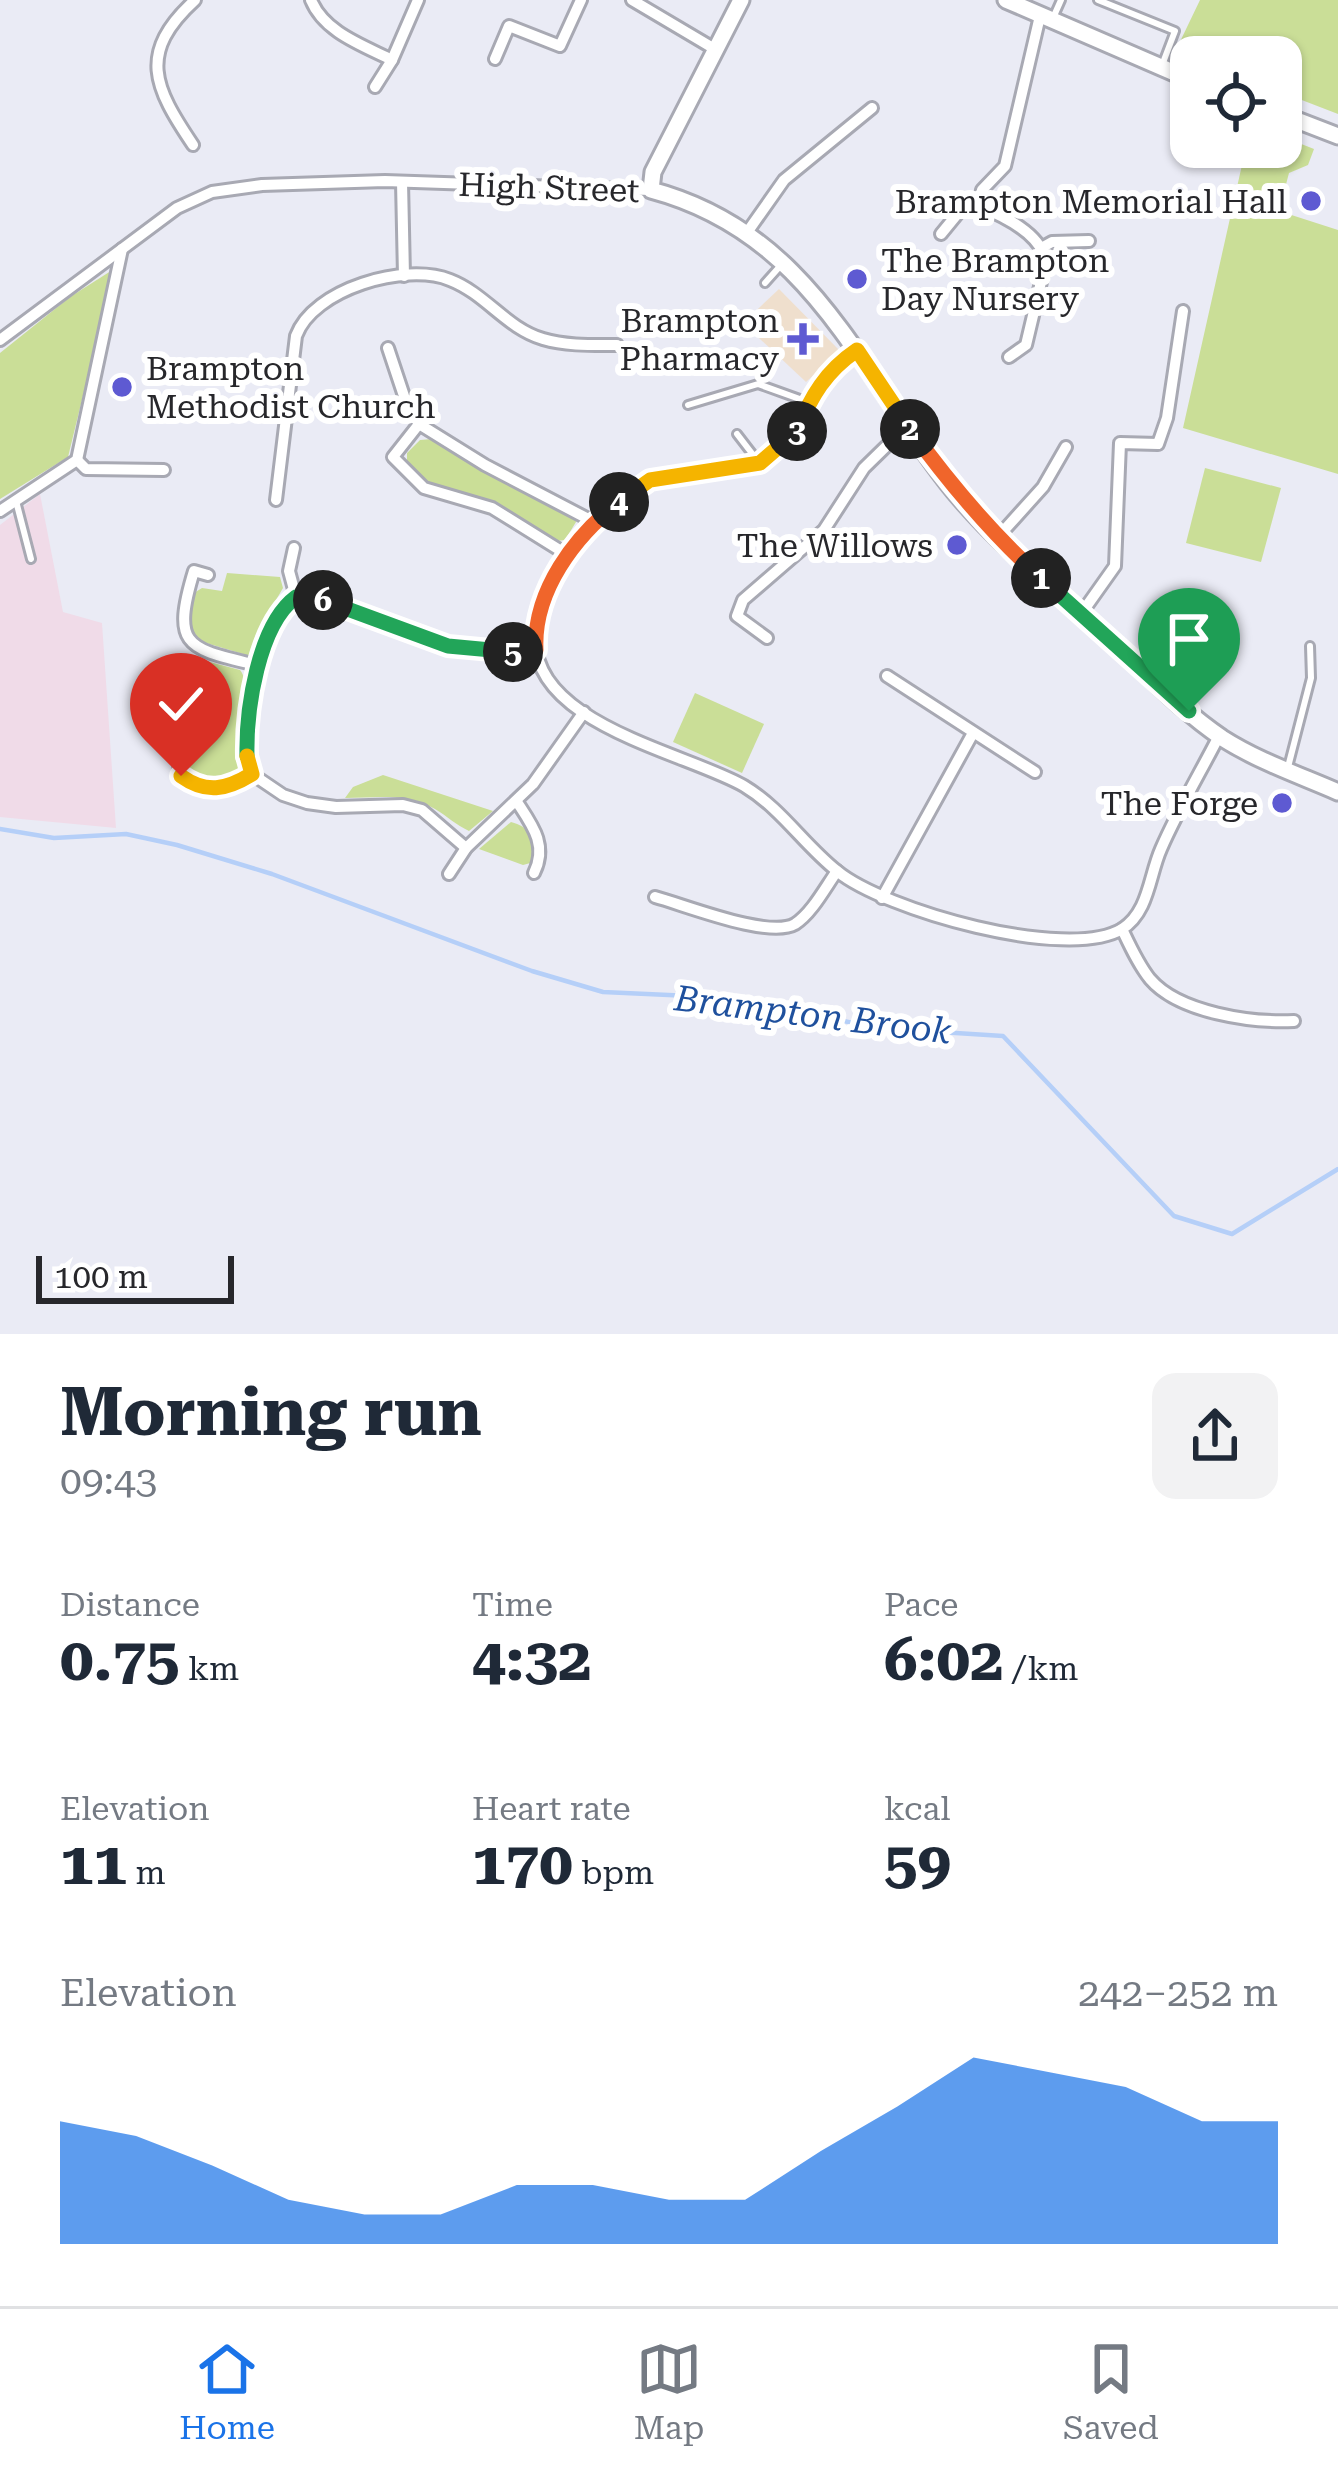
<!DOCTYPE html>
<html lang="en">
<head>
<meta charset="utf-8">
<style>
  body { margin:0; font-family:"Roboto Serif",serif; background:#f2f2f3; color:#1f2937; height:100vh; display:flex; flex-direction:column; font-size:45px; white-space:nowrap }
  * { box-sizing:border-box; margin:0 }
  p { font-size:39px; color:#747a83 }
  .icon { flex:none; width:66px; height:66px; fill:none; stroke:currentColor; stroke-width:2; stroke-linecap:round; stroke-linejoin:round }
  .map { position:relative; height:1334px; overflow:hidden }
  .panel { display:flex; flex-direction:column; background:#fff; flex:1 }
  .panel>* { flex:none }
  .fabs { position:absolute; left:1170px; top:36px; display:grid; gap:24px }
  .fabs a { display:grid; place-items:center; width:132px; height:132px; border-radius:24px; background:#fff; box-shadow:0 3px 9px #0004; font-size:60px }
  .scale { position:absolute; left:36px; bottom:30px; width:198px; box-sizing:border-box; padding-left:12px; border:6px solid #27272b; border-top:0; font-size:33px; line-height:42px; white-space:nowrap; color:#27272b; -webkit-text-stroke:9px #fff; paint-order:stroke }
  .pin { position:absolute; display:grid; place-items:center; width:102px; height:102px; color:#fff; margin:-123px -51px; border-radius:50% 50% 50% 0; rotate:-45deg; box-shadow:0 0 12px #0007 }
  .pin .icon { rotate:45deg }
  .km { position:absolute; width:60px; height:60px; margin:-30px; border-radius:50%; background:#222; color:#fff; font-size:33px; line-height:60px; text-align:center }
  .round { display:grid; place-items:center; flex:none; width:126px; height:126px; border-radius:24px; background:#f2f2f3 }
  .head { display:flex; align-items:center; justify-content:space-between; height:204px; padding:0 60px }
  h1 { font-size:66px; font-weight:700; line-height:90px }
  .figures { display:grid; grid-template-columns:repeat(3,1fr); gap:18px; height:204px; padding:12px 60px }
  .figures div { display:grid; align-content:center }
  .figures b { font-size:60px; font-weight:700 }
  .figures small { font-size:33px; font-weight:400 }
  .figures p { font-size:33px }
  .chart { height:336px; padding:24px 60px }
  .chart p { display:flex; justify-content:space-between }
  .chart svg { width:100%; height:216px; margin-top:12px; fill:#1a73e8; opacity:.7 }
  .menu { display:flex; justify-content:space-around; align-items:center; height:168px; border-top:3px solid #e0e1e3; background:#fff; font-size:33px; color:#747a83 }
  .menu a { display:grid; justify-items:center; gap:6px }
  .menu .active { color:#1a73e8 }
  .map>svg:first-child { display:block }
  .commercial { fill:#efdfcd }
  .education { fill:#f0dbe8 }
  .green { fill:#cade97 }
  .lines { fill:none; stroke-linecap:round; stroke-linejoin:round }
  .stream { stroke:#b5cff8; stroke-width:4.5 }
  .lane-casing { stroke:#a8a9b3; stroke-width:12 }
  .street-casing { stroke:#a8a9b3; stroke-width:16 }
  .secondary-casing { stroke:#a8a9b3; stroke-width:21 }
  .lane { stroke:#fff; stroke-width:6 }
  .street { stroke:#fff; stroke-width:10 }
  .secondary { stroke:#fff; stroke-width:15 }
  .split-1-casing { stroke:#fff; stroke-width:24 }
  .split-2-casing { stroke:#fff; stroke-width:24 }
  .split-3-casing { stroke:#fff; stroke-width:24 }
  .split-4-casing { stroke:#fff; stroke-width:24 }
  .split-5-casing { stroke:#fff; stroke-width:24 }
  .split-6-casing { stroke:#fff; stroke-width:24 }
  .split-7-casing { stroke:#fff; stroke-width:24 }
  .split-8-casing { stroke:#fff; stroke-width:24 }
  .split-1 { stroke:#22a559; stroke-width:15 }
  .split-2 { stroke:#f0652b; stroke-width:15 }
  .split-3 { stroke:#f5b400; stroke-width:15 }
  .split-4 { stroke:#f5b400; stroke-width:15 }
  .split-5 { stroke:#f0652b; stroke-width:15 }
  .split-6 { stroke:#22a559; stroke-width:15 }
  .split-7 { stroke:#22a559; stroke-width:15 }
  .split-8 { stroke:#f5b400; stroke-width:15 }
  .poi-dot { fill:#5e5ad2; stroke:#fff; stroke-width:4.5 }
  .labels { text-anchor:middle; stroke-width:12; stroke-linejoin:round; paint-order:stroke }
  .street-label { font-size:33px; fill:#27272b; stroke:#fff }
  .poi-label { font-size:33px; fill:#27272b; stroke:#fff; text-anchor:end }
  .water-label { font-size:36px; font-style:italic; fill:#1f509d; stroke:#fff }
</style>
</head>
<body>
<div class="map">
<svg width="1338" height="1334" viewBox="0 0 1338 1334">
  <rect width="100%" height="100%" fill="#eaebf5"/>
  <polygon class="commercial" points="779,289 840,351 806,382 743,323"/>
  <polygon class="education" points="40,494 63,612 102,623 116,828 0,817 0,525"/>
  <g class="green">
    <polygon points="1200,0 1338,0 1338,114 1281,92 1281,57 1193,57 1176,50"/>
    <polygon points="1281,136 1314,149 1308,165 1289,173 1279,211 1338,230 1338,474 1183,428 1246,147 1281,147"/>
    <polygon points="114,269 68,457 0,499 0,353 70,297"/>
    <polygon points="432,439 575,516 576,522 565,540 556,541 493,503 427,482 407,463 407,453 420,440"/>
    <polygon points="1205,468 1281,488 1261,562 1186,543"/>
    <polygon points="227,573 280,577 283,588 269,612 253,657 196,640 188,620 194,593 202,588 222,591"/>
    <path d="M191,657l49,13c15,19 -2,72 0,100l-20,16c-29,-3 -36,-13 -37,-42l13,-1 1,-8 -8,-6 -1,-23 -7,-3z"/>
    <polygon points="695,693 764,724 742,773 673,742"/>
    <path d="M383,775l110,36 -24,20c-13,-6 -22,-15 -34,-22 -28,-17 -60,-11 -90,-11l8,-11z"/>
    <path d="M511,822c21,5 25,20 23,40l-11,3 -44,-16z"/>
  </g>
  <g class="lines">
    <polyline class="stream" points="0,829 54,838 126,834 177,845 272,874 532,971 603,992 734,998 877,1028 1003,1036 1174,1216 1232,1234 1338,1169"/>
    <g class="lane-casing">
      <g id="lane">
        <polyline points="1098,0 1175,31 1161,68"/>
        <polyline points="1053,18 1061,0"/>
        <polyline points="765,283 782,264"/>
        <polyline points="688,405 758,384 808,402"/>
        <polyline points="737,434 757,460"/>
        <polyline points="16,501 31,559"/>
        <polyline points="1288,767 1311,678 1310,646"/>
      </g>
    </g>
    <g class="street-casing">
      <g id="street">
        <path d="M311,0c13,32 51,45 81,60"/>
        <polyline points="632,0 713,48"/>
        <polyline points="495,59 509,26 560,46 581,0"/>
        <polyline points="375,87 392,60 418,0"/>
        <path d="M193,145c-39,-58 -56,-92 2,-145"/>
        <polyline points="402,182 404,276"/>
        <polyline points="746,234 784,180 872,108"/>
        <polyline points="941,234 959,212 979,206"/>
        <polyline points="1043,247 1052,242 1089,241"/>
        <polyline points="0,340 177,208 212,192 262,185 385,181 651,190"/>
        <polyline points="388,348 405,399 419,424 485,465 594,522"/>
        <path d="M857,350c-21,14 -36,29 -48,52 -6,10 -7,25 -14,34 -6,8 -20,16 -29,22 -24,18 -60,11 -88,15 -67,10 -136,96 -142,161 -9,89 151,119 208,152 38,23 59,58 93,85 47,39 230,91 285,58 27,-17 27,-53 39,-80 17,-39 39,-76 58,-113"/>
        <path d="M1009,357l17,-12 20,-84c-6,-28 -42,-45 -67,-55l3,-16 23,-24 35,-150"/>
        <polyline points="419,424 393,457 424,488 492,508 566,554"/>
        <polyline points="77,460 86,469 164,470"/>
        <path d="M276,500l20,-164c17,-47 109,-74 154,-56 36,14 56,48 93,59 23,7 51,6 74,6"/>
        <polyline points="0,511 77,460 122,249"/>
        <polyline points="997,538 1043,487 1066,447"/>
        <polyline points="294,548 289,571 296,597"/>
        <path d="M208,575l-14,-4c-24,79 -5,77 66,95"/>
        <polyline points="1081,614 1115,566 1120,443 1158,444 1167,418 1183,311"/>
        <polyline points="767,638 737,616 743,600 824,530 864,468 908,425"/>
        <polyline points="887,676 1035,772"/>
        <path d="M181,714l-4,40 4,22c25,18 45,14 71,-2"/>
        <path d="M517,802c15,23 31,43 17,71"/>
        <polyline points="466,848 422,810 403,805 336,807 307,803 283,795 252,774 247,759 247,725 270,629 288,603 303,596 335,603 448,646 483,651 536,650"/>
        <polyline points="449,874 466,848 533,784 584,712"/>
        <path d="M655,897c30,8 114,42 140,27 17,-11 30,-36 42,-53"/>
        <polyline points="882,898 973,733"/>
        <path d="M1122,929c8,17 16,35 28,50 29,34 102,44 144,42"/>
      </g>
    </g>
    <g class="secondary-casing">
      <g id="secondary">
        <path d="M741,0l-88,172 -2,18c162,43 208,183 303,301 45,54 100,98 152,145 38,34 73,73 116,102 36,23 77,37 116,54"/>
        <polyline points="1006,0 1191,80"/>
        <polyline points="1281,114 1338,136"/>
      </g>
    </g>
    <use href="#lane" class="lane"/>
    <use href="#street" class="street"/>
    <use href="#secondary" class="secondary"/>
  </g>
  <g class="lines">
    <g class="split-1-casing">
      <polyline id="split-1" points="1041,578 1189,711"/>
    </g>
    <g class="split-2-casing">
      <path id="split-2" d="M910,429c40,55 80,103 131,149"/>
    </g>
    <g class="split-3-casing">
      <path id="split-3" d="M797,431c14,-35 29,-60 60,-81l53,79"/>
    </g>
    <g class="split-4-casing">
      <polyline id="split-4" points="619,502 650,480 760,463 797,431"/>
    </g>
    <g class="split-5-casing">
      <path id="split-5" d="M513,652l23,-2c-3,-59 39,-114 83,-148"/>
    </g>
    <g class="split-6-casing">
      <polyline id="split-6" points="323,600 448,646 513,652"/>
    </g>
    <g class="split-7-casing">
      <path id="split-7" d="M247,756c-1,-46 11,-131 49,-159l27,3"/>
    </g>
    <g class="split-8-casing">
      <path id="split-8" d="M181,776c25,18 45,14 71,-2l-5,-18"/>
    </g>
    <use href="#split-1" class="split-1"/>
    <use href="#split-2" class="split-2"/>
    <use href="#split-3" class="split-3"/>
    <use href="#split-4" class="split-4"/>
    <use href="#split-5" class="split-5"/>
    <use href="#split-6" class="split-6"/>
    <use href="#split-7" class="split-7"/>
    <use href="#split-8" class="split-8"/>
  </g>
  <g class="poi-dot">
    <circle cx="1311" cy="201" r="12"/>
    <circle cx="857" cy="279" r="12"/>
    <path d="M797 321h12v12h12v12h-12v12h-12v-12h-12v-12h12z"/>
    <circle cx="122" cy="387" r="12"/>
    <circle cx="957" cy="545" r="12"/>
    <circle cx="1282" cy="803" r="12"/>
  </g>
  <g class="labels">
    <g class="street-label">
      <text transform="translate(549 187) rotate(2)" y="12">High Street</text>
    </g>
    <g class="poi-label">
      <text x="1287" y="213">Brampton Memorial Hall</text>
      <text x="881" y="272" text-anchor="start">The Brampton<tspan x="881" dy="38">Day Nursery</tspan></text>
      <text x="779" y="332">Brampton<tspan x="779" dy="38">Pharmacy</tspan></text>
      <text x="146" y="380" text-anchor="start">Brampton<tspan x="146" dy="38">Methodist Church</tspan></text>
      <text x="933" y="557">The Willows</text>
      <text x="1258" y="815">The Forge</text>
    </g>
    <g class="water-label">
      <text transform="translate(813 1014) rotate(7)" y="13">Brampton Brook</text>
    </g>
  </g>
</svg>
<div class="fabs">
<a><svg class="icon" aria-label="locate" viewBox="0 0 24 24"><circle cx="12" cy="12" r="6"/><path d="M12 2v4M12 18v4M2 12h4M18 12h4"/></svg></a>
</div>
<div class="scale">100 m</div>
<div class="pin" style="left:1189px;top:711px;background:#1e9e55"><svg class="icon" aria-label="arrive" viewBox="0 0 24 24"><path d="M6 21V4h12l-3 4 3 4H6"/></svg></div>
<div class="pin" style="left:181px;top:776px;background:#d93025"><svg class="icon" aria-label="check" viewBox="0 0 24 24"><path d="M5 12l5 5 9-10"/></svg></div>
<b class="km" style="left:1041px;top:578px">1</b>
<b class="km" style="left:910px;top:429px">2</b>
<b class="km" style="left:797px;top:431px">3</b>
<b class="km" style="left:619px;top:502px">4</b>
<b class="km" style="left:513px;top:652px">5</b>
<b class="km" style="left:323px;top:600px">6</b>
</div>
<section class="panel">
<div class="head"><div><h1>Morning run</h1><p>09:43</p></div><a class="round"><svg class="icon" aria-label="share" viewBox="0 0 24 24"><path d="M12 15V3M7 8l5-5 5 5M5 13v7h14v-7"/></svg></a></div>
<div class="figures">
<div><p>Distance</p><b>0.75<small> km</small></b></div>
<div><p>Time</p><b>4:32</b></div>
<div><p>Pace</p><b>6:02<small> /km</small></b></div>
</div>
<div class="figures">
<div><p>Elevation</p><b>11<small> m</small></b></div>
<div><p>Heart rate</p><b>170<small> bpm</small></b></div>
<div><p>kcal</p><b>59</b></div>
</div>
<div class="chart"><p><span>Elevation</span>242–252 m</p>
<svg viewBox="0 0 160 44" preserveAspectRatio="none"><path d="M0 44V19L10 22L20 28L30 35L40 38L50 38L60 32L70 32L80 35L90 35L100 25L110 16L120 6L130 9L140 12L150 19L160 19V44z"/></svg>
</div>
</section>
<nav class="menu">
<a class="active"><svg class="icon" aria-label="home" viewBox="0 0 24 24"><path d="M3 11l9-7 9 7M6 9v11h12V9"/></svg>Home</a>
<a><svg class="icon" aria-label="map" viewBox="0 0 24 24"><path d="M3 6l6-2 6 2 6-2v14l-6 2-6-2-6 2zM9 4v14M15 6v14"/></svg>Map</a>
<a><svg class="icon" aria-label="saved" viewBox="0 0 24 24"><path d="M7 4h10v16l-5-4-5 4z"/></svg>Saved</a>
</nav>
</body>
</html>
